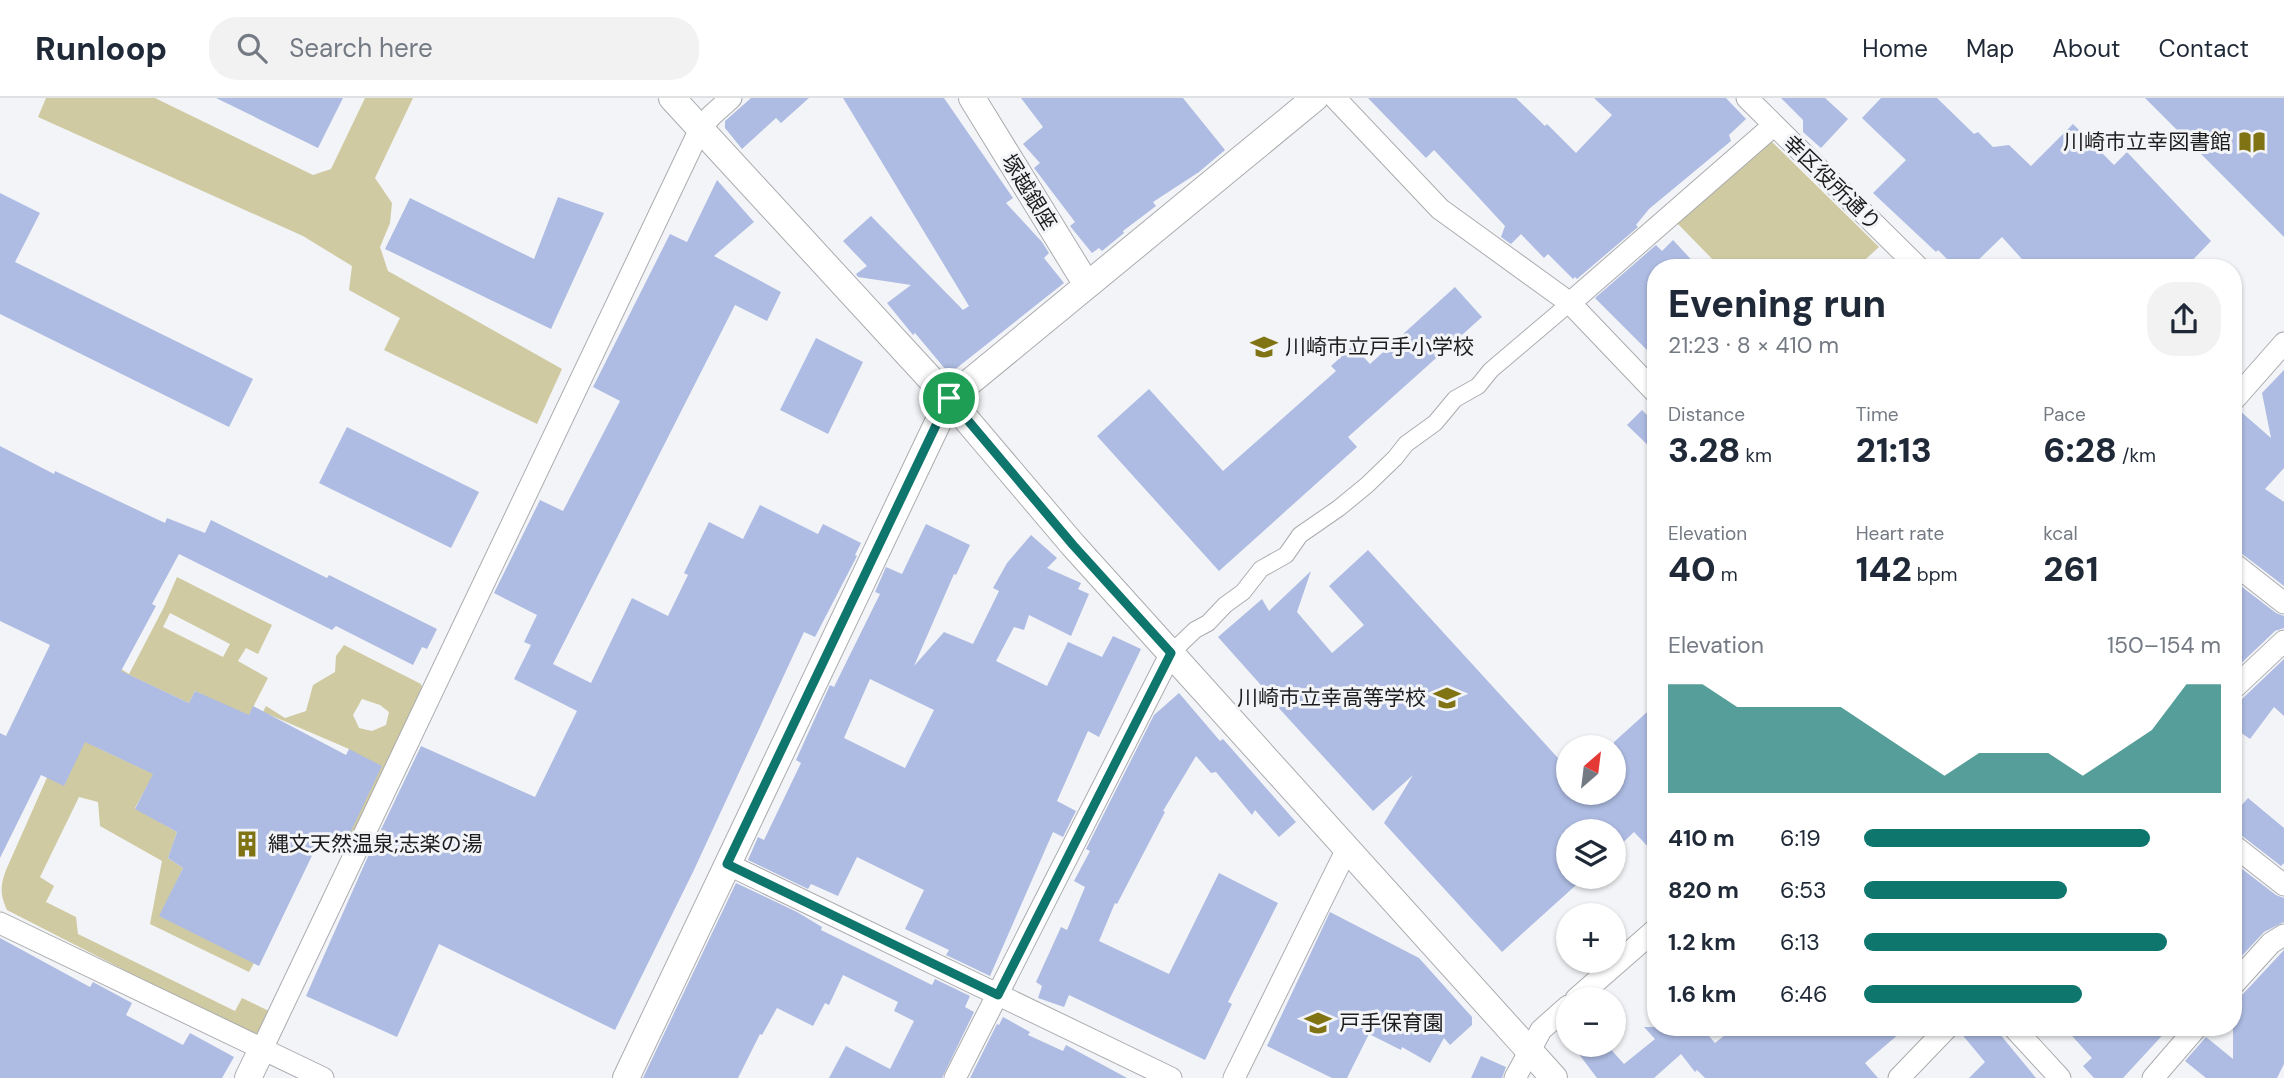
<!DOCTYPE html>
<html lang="en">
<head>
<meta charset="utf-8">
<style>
  body { margin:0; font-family:"DM Sans","Noto Sans JP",sans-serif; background:#f2f2f3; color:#1f2937; height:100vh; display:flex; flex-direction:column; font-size:26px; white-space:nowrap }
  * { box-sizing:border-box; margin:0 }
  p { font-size:23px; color:#747a83 }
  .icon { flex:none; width:38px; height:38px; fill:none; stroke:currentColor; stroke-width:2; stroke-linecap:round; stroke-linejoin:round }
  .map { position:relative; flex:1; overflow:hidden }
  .sheet { position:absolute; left:1647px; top:161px; width:595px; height:777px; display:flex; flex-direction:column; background:#fff; border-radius:28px; box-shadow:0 2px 5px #0004 }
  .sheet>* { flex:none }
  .needle { width:46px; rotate:28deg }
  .fabs { position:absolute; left:1556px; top:637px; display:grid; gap:14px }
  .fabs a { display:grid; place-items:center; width:70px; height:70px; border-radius:50%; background:#fff; box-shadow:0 2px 5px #0004; font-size:35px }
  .pin { position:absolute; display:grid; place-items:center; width:60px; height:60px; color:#fff; margin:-30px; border:4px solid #fff; border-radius:50%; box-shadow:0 2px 7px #0007 }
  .round { display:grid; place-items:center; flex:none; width:74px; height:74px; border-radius:28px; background:#f2f2f3 }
  .head { display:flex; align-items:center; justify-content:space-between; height:119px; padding:0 21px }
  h1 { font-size:38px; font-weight:800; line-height:52px }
  .figures { display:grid; grid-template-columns:repeat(3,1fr); gap:10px; height:119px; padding:7px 21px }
  .figures div { display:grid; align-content:center }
  .figures b { font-size:35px; font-weight:800 }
  .figures small { font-size:19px; font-weight:400 }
  .figures p { font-size:19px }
  .chart { height:196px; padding:14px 21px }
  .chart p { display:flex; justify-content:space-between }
  .chart svg { width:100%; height:126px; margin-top:7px; fill:#0f766e; opacity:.7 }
  ul { padding:0 21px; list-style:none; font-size:23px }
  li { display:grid; grid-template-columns:112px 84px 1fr; align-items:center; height:52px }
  li i { height:18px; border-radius:9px; background:#0f766e }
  header { display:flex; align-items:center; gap:42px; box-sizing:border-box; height:98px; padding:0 35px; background:#fff; border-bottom:2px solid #e0e1e3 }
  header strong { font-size:33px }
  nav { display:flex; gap:38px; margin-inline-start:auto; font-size:24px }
  .search { width:490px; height:63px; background:#f2f2f3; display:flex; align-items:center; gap:18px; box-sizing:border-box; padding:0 24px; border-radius:28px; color:#747a83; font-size:26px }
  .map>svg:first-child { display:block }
  .green { fill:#cfcaa1; fill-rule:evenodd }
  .building { fill:#aebce3; fill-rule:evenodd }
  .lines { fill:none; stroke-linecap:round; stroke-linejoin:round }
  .pedestrian-casing { stroke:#abacaf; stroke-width:18 }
  .minor-casing { stroke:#abacaf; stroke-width:23 }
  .tertiary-casing { stroke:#abacaf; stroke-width:28 }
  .pedestrian { stroke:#fff; stroke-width:16 }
  .minor { stroke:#fff; stroke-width:21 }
  .tertiary { stroke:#fff; stroke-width:26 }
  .route-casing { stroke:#fff; stroke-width:14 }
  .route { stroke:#0f766e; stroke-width:9 }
  .labels { text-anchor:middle; stroke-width:6; stroke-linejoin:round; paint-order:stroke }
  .poi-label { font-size:21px; fill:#1d1d1e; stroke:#f3f4f7; text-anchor:start }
  .street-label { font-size:21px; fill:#1d1d1e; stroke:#f3f4f7 }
</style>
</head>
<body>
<header>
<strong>Runloop</strong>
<div class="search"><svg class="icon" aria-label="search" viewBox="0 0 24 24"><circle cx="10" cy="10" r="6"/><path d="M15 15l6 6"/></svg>Search here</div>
<nav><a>Home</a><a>Map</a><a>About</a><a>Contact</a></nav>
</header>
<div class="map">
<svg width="2284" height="980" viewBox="0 0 2284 980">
  <rect width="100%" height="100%" fill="#f3f4f7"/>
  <g class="green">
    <polygon points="46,0 155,0 313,77 331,71 365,0 413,0 375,80 392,105 390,125 380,149 388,173 562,271 537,326 384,252 400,220 349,192 352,168 303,138 38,19"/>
    <polygon points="1770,42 1879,149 1856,170 1721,170 1676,124"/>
    <path d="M177,479l95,48 -14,29 -12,-6 -8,13 30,17 -20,39 -53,-26 -6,12 -60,-28 -35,71 51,24 10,2 -20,36 42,24 -9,26 15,10 -23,48 94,47 -5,9 -99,-48 12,-63 -62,-35 -2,-24 -19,-5 -39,80 14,9 -8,16 30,15 2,17 157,77 7,-13 29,14 -14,26 -250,-128c-7,-16 -7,-23 -1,-40l95,-214 28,18 35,-67zM170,515l60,31 -7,13 -60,-30z"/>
    <path d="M344,547l77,39 3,10 -77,161 -8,-6 12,-21 -2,-79 -86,-37 3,-6 19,12 21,-7 7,-26 22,-13 1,-16zM362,601l18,6 9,7 -3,13 -14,6 -13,-3 -6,-13z"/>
  </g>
  <g class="building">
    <polygon points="216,0 343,0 318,50"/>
    <polygon points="751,0 809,0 781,25 776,20 742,51 725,30 725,23"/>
    <polygon points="843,0 944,0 1013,100 1006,105 1042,144 1049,155 1044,160 1064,185 953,273 948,271 946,272 915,235 913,237 887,205 911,187 858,179 856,176 867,168 843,143 871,118 963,212 969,208"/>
    <polygon points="1021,0 1183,0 1225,52 1199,74 1153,104 1156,108 1123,133 1124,135 1102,153 1099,150 1092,155 1070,128 1075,124 1034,70 1040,65 1023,46 1043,29"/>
    <polygon points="1368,0 1516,0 1545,28 1547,26 1576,55 1612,17 1594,0 1726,0 1746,21 1729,37 1731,43 1649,111 1636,127 1638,129 1577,181 1575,179 1573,181 1548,156 1544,160 1521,136 1511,146 1501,139 1505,128 1468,88 1434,52 1426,60"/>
    <polygon points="1781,0 1825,0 1848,21 1821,50 1803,34 1803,22"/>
    <polygon points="1881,0 1937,0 1974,36 1978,34 1993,49 2009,47 2031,68 2073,26 2114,67 2127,54 2211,143 2185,170 2030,170 2002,139 1970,170 1956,170 1938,152 1936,154 1873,95 1906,62 1862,20"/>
    <polygon points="2145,0 2284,0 2284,139"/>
    <polygon points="717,82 754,124 714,158 781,194 767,223 735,207 553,566 591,585 632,500 668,518 688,477 684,475 709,424 743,441 760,407 818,436 823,426 861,445 855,457 857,458 815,539 804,534 693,774 615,932 439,846 397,939 306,898 365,765 421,648 535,699 577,613 514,581 531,547 524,544 537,517 494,495 540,402 563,413 620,303 593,289 670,136 687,144"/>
    <polygon points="0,95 40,115 15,164 253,281 229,329 0,216"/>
    <polygon points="558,99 604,115 551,231 385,151 410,100 534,161"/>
    <polygon points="1673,142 1699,170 1656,170 1656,261 1595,200 1656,147 1662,153"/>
    <polygon points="1455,189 1482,219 1348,339 1357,349 1219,473 1097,338 1149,291 1223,373 1336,273 1331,268 1353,248 1370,266"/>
    <polygon points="816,240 863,264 828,336 780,312"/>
    <polygon points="2284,272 2284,370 2265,391 2284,404 2284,488 2241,455 2233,452 2233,316 2240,313 2271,340 2262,295"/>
    <polygon points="1642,312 1656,326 1656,355 1627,327"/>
    <polygon points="347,329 479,394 451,450 319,385"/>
    <polygon points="0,348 54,376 55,373 165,425 167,420 205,435 211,422 327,480 329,477 437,531 427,551 422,549 413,567 336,528 332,532 179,456 152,506 156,508 121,573 189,605 195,593 249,617 253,608 346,657 349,651 382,668 342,752 320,741 259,868 159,818 183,770 168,760 177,734 135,711 153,676 85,644 64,688 41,677 0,760 0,635 6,638 50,547 0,523"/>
    <path d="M926,426l44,21 -14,30 -2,-1 -40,92 30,-34 29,12 26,-53 -6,-3 14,-25 24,-28 26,23 -10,10 34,15 -3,6 11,5 -18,42 -42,-21 -5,15 -10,-3 -18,34 51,25 21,-44 34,15 11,-21 28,13 -42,88 -11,-6 -31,70 19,10 -13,26 -10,-5 -63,144 -44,-21 3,-5 -44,-21 19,-39 -67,-33 -19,39 -27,-12 -3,5 -60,-29 10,-23 6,3 37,-77 -5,-3 34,-75 4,2 46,-93 -5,-2 11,-25 16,7zM870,581l64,31 -29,58 -61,-30z"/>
    <polygon points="1368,452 1568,671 1568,695 1614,695 1614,644 1656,606 1656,757 1634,734 1614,753 1614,733 1568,733 1568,779 1585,779 1502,854 1384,725 1413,677 1373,713 1276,607 1277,605 1218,539 1262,501 1269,513 1311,473 1297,514 1332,555 1364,527 1329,488"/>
    <polygon points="2233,482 2276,515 2284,518 2284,530 2275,533 2233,573"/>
    <polygon points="2284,561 2284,618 2274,609 2250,641 2233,629 2233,604 2242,601"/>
    <polygon points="1179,595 1220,643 1223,641 1296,724 1279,739 1255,712 1252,717 1216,674 1211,675 1196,658 1163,713 1165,714 1117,806 1115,805 1099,843 1169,876 1219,775 1278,805 1228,904 1232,906 1205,962 1069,897 1064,909 1038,900 1042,888 1036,884 1061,829 1067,832 1085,789 1074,783 1090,753 1086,751 1154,617"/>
    <polygon points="2248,700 2284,730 2284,765 2281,768 2241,737 2233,734 2233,717"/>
    <polygon points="2233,764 2276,797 2284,800 2284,824 2264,834 2238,862 2233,858"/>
    <polygon points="736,785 797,814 822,829 821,832 932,887 935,881 970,898 965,909 974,914 942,980 829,980 846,948 890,971 914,923 894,913 898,904 843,877 829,907 825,905 813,928 777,910 762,937 760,936 738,980 643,980"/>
    <polygon points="1330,814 1419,860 1472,919 1472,927 1450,947 1444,940 1430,965 1402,949 1401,952 1369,936 1347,980 1332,980 1267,948"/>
    <polygon points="0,840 90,889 93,884 132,905 126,917 183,947 190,935 234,959 222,980 0,980"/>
    <polygon points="2284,852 2284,966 2277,980 2206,980 2185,963 2206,939 2233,961 2233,906 2236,900 2243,896"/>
    <polygon points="1003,919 1030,934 1028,937 1063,953 1066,947 1127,980 970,980 997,926 999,927"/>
    <polygon points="1644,929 1701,929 1715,945 1735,929 1907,929 1865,965 1878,980 1705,980 1697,972 1695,974 1681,956 1654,980 1597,980 1572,947 1607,947 1624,966 1655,941"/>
    <polygon points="1961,929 1994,929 2036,980 1969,980 1985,964 1960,934"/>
    <polygon points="2064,929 2170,929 2123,980 2094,980 2083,968 2092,960"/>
    <polygon points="1481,958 1506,969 1502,980 1471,980"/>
  </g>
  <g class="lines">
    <g class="pedestrian-casing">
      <polyline id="pedestrian" points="1171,555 1195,532 1208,525 1225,507 1243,494 1261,471 1286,457 1300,437 1339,410 1367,387 1395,360 1406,346 1435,325 1455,301 1478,288 1491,272 1570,205"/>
    </g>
    <g class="minor-casing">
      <g id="minor">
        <polyline points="1335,0 1440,111 1570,205 1656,295"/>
        <polyline points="1747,0 1919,170"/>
        <polyline points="1570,205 1773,28"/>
        <polyline points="2233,303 2284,245"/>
        <polyline points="2233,465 2284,505"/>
        <polyline points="2233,591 2284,543"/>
        <polyline points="2233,747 2284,787"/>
        <polyline points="727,766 1171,980"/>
        <polyline points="0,825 323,980"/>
        <polyline points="2233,887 2271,845 2284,837"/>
        <polyline points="1576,901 1656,831"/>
        <polyline points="2013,929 2060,980"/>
        <polyline points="262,951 700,31 711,18 731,0"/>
        <polyline points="955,980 1171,555"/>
        <polyline points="1234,980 1347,751"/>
        <polyline points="1515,980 1541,932 1568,908"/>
        <polyline points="1899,980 1948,929"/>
        <polyline points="2153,980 2197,929"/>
      </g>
    </g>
    <g class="tertiary-casing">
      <g id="tertiary">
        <polyline points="672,0 949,301 1073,447 1554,980"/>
        <polyline points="972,0 1087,187"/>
        <polyline points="248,980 262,951"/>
        <polyline points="626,980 949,301 1315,0"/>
      </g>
    </g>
    <use href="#pedestrian" class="pedestrian"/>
    <use href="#minor" class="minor"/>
    <use href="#tertiary" class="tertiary"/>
  </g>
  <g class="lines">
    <g class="route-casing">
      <polygon id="route" points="949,300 1073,447 1171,555 998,897 727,766"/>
    </g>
    <use href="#route" class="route"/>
  </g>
  <defs>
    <g id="library-bare" transform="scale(2.1)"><path d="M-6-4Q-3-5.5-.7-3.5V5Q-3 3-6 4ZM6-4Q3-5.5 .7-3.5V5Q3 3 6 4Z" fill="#807314" stroke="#f3f4f7" stroke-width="2.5" paint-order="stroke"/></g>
    <g id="school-bare" transform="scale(2.1)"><path d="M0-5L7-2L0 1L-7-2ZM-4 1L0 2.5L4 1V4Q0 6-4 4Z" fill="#807314" stroke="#f3f4f7" stroke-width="2.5" paint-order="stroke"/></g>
    <g id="building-bare" transform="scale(2.1)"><path d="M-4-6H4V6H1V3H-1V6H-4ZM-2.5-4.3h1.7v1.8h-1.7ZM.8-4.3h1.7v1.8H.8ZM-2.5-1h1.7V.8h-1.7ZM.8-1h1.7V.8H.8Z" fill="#807314" stroke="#f3f4f7" stroke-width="2.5" paint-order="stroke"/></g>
  </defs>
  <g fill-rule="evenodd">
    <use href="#library-bare" x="2252" y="44"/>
    <use href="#school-bare" x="1264" y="249"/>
    <use href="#school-bare" x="1447" y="600"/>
    <use href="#building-bare" x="247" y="746"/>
    <use href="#school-bare" x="1318" y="925"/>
  </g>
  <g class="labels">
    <g class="poi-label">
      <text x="2231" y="51" text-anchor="end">川崎市立幸図書館</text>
      <text x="1285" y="256">川崎市立戸手小学校</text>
      <text x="1426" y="607" text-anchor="end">川崎市立幸高等学校</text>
      <text x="268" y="753">縄文天然温泉;志楽の湯</text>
      <text x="1339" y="932">戸手保育園</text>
    </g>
    <g class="street-label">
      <text transform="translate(1832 85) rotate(44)" y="7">幸区役所通り</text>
      <text transform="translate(1029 94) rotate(58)" y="7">塚越銀座</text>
    </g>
  </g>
</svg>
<div class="fabs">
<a><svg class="needle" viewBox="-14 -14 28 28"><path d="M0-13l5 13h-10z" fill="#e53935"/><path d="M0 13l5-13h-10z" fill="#747a83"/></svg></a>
<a><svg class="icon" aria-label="layers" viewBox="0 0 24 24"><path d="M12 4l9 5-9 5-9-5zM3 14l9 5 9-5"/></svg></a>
<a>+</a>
<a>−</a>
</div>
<div class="pin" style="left:949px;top:300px;background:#1e9e55"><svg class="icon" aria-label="arrive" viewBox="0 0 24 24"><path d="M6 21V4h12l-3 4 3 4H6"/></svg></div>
<section class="sheet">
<div class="head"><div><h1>Evening run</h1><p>21:23 · 8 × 410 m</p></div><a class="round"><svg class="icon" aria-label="share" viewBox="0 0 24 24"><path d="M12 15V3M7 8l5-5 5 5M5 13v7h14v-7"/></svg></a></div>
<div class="figures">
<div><p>Distance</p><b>3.28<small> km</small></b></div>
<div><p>Time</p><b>21:13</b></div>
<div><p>Pace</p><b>6:28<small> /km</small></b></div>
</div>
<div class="figures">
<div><p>Elevation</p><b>40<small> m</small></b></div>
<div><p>Heart rate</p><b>142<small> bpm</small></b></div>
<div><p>kcal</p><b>261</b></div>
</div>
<div class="chart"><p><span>Elevation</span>150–154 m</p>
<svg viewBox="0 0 160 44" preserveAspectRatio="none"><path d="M0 44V6L10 6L20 14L30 14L40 14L50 14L60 22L70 30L80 38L90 30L100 30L110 30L120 38L130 30L140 22L150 6L160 6V44z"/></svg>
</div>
<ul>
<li><b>410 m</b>6:19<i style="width:80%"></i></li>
<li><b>820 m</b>6:53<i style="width:57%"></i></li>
<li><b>1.2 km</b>6:13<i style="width:85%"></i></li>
<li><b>1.6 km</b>6:46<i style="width:61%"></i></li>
</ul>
</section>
</div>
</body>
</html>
